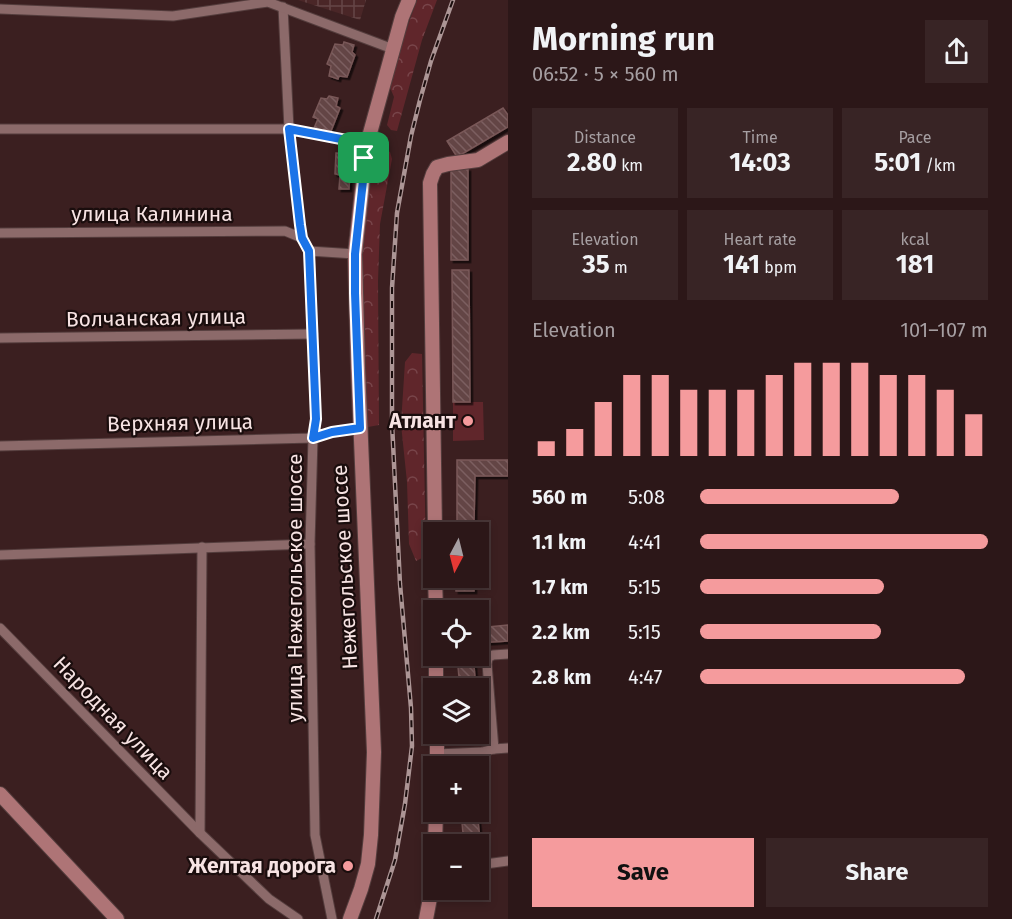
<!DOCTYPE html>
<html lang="en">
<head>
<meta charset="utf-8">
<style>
  body { margin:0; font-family:"Fira Sans",sans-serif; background:#382425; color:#f1f3f6; height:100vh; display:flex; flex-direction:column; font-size:22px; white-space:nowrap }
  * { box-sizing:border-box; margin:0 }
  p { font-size:20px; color:#a69fa2 }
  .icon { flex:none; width:33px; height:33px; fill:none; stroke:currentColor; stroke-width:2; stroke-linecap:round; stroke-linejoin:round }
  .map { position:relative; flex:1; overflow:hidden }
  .drawer { display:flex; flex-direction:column; background:#2c1718; width:504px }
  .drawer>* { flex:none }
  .needle { width:39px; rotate:187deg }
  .buttons { position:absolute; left:423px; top:522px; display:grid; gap:12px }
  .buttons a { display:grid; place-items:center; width:66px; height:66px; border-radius:0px; background:#2c1718; box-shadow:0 3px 9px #0003,0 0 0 2px #483637; font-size:30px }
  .pin { position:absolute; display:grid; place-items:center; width:51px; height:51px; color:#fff; margin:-26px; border-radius:12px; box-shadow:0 3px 9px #0006 }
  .round { display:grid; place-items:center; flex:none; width:63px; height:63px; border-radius:0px; background:#382425 }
  .summary { display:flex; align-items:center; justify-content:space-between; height:102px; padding:0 24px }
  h1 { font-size:33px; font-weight:700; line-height:45px }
  .stats { display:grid; grid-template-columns:repeat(3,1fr); gap:9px; height:102px; padding:6px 24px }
  .stats div { display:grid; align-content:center; border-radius:0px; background:#382425; text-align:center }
  .stats b { font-size:26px; font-weight:700 }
  .stats small { font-size:16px; font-weight:400 }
  .stats p { font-size:16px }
  .chart { height:168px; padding:12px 24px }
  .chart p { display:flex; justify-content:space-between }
  .chart svg { width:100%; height:108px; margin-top:6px; stroke:#f59b9d; stroke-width:6 }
  .action { display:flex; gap:12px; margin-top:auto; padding:12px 24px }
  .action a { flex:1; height:69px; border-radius:0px; background:#f59b9d; color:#111; font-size:24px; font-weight:700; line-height:69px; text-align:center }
  .action a+a { background:#382425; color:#f1f3f6 }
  ul { padding:0 24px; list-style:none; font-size:20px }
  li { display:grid; grid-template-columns:96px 72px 1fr; align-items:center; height:45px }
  li i { height:15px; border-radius:8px; background:#f59b9d }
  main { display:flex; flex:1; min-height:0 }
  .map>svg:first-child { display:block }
  .industrial { fill:url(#industrial-grid) }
  .forest { fill:url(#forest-crowns) }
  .pitch { fill:#60262b }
  .building { fill:url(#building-back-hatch); stroke:#795858; stroke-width:1.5; filter:url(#shadow) }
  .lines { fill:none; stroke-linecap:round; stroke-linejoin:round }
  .street-casing { stroke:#543d3d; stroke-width:11 }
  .secondary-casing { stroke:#543d3d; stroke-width:16 }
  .street { stroke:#8c6a6a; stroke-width:9 }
  .secondary { stroke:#ae7476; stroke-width:14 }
  .rail-casing { stroke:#ac9595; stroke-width:4.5 }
  .rail { stroke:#1a0d0d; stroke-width:2; stroke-dasharray:7; stroke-linecap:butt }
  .route-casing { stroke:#fff; stroke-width:12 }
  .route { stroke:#1a73e8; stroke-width:8 }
  .poi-dot { fill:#f59b9d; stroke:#1a0d0d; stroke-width:2 }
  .labels { text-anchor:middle; stroke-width:4.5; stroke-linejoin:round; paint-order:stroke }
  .street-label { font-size:21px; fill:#f7e3e3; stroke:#1a0d0d }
  .poi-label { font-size:21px; font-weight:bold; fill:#f7e3e3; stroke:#1a0d0d; text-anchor:end }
</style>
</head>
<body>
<main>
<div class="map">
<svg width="508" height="919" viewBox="0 0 508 919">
  <defs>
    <pattern id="industrial-grid" width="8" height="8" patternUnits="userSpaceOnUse" patternTransform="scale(1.5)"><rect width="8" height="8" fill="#4a2627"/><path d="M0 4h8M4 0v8" fill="none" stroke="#654546"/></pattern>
    <pattern id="forest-crowns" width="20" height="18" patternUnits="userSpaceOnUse" patternTransform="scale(1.5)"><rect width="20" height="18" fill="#60262b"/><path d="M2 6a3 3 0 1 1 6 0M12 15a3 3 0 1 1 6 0" fill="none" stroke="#78454a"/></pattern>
    <pattern id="building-back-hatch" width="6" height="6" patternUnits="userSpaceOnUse" patternTransform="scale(1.5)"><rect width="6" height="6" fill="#644445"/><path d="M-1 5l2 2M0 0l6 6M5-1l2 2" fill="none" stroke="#7b5f60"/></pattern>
    <filter id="shadow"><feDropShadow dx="2.5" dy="2.5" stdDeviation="0" flood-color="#0009"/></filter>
  </defs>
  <rect width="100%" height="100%" fill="#3b1f20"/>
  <polygon class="industrial" points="298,0 366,0 360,20"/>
  <g class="forest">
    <polygon points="417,0 437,0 422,40 397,131 391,130 387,125 394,97 389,85 398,53"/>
    <polygon points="378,146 390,152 392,159 380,224 378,281 379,425 368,427 361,283 363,241 371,161"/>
    <polygon points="412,353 422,354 426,556 416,561 409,544 407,482 401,424 405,362"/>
  </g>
  <polygon class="pitch" points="453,402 483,402 484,440 453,441"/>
  <g class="building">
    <polygon points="344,42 354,45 352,52 355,55 347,77 339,76 338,79 329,76 331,66 327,64 335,44 343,45"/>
    <polygon points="329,96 338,98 336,106 340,108 331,131 324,129 323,132 314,128 318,119 313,117 321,98 327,99"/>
    <polygon points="503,108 508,115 508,127 457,157 447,141"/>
    <polygon points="336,153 351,154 349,189 339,189 340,175 335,174"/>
    <rect x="451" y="169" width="17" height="91"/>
    <polygon points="452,270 469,270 470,402 453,402"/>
    <polygon points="457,460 508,460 508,476 475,476 474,523 457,523"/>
    <rect x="457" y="523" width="17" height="9"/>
    <rect x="456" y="578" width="18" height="13"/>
    <polygon points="508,625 508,641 478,643 478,628"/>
    <polygon points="457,656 473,656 476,688 460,688"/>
    <polygon points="461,812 477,812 482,857 478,857 478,844 464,844"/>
  </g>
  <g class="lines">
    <g class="street-casing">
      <g id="street">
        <polyline points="283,7 289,129 300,225 302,238 309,251 316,419 313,438 310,544 315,835 332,919"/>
        <polyline points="0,9 173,16 268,2 393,49"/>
        <polyline points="0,129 289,129 367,144"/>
        <polyline points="0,233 285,231 302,238"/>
        <polyline points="309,251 355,254"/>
        <polyline points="0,338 313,334"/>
        <polyline points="0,446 313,438 332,432 360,428"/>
        <polyline points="0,555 310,544"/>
        <polyline points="0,628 200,833 269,899 298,919"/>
        <polyline points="494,749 487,664 488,658 493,655 508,654"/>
        <polyline points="437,754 482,752 494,749 508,748"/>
        <polyline points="200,833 202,547"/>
        <polyline points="478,865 508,861"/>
      </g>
    </g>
    <g class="secondary-casing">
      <g id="secondary">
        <polyline points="435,532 430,183 433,174 437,167 448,164 478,160 508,142"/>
        <polyline points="435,578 436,610"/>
        <polyline points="436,656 436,688"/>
        <polyline points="437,766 437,734"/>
        <polyline points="0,794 117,919"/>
        <polyline points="435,844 436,812"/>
        <polyline points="350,919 361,889 368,864 371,835 374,752 358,368 355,254 367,144 402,17 409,0"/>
        <polyline points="426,919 434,877"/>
      </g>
    </g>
    <use href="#street" class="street"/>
    <use href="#secondary" class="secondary"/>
    <g class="rail-casing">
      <polyline id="rail" points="376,919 395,860 405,804 412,746 411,708 400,584 392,423 392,288 397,213 411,136 420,100 431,61 453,0"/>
    </g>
    <use href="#rail" class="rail"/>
  </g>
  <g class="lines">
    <g class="route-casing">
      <polygon id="route" points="289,129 367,144 355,254 355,293 360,428 332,432 313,438 316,419 309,251 302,238 300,225"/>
    </g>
    <use href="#route" class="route"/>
  </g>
  <g class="poi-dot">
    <circle cx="468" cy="421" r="6"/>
    <circle cx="348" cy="866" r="6"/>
  </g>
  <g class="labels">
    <g class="street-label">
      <text x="152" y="221">улица Калинина</text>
      <text transform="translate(156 318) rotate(-1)" y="7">Волчанская улица</text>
      <text transform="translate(180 423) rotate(-1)" y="7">Верхняя улица</text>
      <text transform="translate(345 567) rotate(-93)" y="7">Нежегольское шоссе</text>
      <text transform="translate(295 588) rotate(-90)" y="7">улица Нежегольское шоссе</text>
      <text transform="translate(113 718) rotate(46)" y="7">Народная улица</text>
    </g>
    <g class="poi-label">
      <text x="456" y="428">Атлант</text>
      <text x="336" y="873">Желтая дорога</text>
    </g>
  </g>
</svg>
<div class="buttons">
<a><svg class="needle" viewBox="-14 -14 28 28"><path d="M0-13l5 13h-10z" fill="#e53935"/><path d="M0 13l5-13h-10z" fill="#a69fa2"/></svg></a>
<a><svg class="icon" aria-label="locate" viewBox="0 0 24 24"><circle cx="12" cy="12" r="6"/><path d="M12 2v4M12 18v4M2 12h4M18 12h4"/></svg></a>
<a><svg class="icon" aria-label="layers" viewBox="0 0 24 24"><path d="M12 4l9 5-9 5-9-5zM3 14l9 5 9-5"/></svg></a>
<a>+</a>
<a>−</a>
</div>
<div class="pin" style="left:364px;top:158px;background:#1e9e55"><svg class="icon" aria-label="arrive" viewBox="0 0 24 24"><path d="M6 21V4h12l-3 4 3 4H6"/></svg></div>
</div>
<section class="drawer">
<div class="summary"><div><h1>Morning run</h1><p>06:52 · 5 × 560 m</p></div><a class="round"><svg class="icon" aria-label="share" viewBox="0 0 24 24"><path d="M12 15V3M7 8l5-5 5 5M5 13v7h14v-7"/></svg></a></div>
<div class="stats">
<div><p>Distance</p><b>2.80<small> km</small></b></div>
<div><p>Time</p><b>14:03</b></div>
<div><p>Pace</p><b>5:01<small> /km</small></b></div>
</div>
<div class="stats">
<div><p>Elevation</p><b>35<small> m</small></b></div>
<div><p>Heart rate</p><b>141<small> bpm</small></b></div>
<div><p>kcal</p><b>181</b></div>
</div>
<div class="chart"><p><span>Elevation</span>101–107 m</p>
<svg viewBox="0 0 160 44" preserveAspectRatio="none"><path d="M5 44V38M15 44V33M25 44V22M35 44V11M45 44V11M55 44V17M65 44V17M75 44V17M85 44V11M95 44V6M105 44V6M115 44V6M125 44V11M135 44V11M145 44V17M155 44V27"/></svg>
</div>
<ul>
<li><b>560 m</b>5:08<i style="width:69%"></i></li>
<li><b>1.1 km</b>4:41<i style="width:100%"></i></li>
<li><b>1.7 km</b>5:15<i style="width:64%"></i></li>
<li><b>2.2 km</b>5:15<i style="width:63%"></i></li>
<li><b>2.8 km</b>4:47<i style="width:92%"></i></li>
</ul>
<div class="action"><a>Save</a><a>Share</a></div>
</section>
</main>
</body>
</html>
